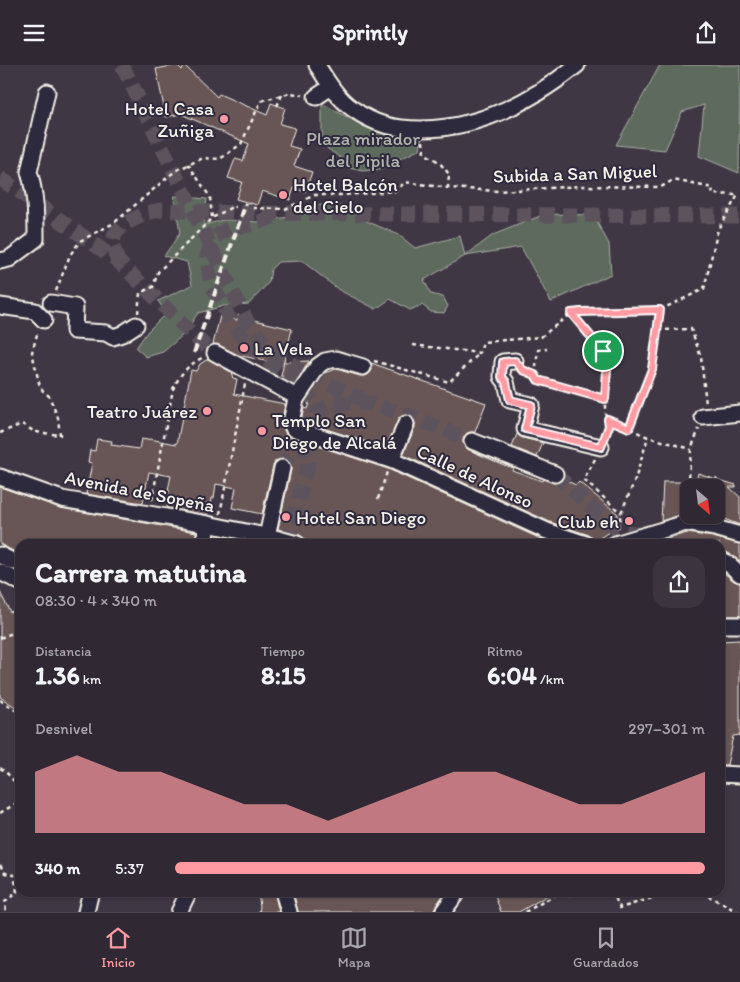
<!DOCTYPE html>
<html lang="es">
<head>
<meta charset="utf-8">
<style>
  body { margin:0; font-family:Itim,sans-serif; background:#3c353f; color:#f1f3f6; height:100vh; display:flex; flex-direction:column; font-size:19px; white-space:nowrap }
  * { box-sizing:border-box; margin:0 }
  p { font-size:16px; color:#a8a6ac }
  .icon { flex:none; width:28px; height:28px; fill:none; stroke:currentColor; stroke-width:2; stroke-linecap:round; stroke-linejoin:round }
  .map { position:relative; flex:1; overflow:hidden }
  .sheet { position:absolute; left:15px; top:474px; width:710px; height:358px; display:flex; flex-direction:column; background:#302933; border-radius:15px; box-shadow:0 1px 4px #0004,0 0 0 1px #4b454e }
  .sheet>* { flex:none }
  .needle { width:32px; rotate:152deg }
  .tools { position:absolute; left:680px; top:414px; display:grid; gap:10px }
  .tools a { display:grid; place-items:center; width:45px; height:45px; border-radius:10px; background:#302933; box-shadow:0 1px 4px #0004,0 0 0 1px #4b454e; font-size:25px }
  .pin { position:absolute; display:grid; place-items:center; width:42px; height:42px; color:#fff; margin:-21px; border:2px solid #fff; border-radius:50%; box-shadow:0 1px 5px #0007 }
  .round { display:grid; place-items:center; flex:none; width:52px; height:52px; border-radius:15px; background:#3c353f }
  .summary { display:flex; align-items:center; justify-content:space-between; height:85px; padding:0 20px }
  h1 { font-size:28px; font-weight:700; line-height:38px }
  .stats { display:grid; grid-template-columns:repeat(3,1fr); gap:8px; height:85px; padding:5px 20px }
  .stats div { display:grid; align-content:center }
  .stats b { font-size:25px; font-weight:700 }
  .stats small { font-size:14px; font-weight:400 }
  .stats p { font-size:14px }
  .chart { height:140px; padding:10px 20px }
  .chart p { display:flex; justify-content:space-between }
  .chart svg { width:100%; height:90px; margin-top:5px; fill:#ff9aa2; opacity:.7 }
  ul { padding:0 20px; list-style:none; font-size:16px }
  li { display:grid; grid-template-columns:80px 60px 1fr; align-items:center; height:38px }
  li i { height:12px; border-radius:6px; background:#ff9aa2 }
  header { display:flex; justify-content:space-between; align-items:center; height:65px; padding:0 20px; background:#302933; font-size:22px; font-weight:700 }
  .tabs { display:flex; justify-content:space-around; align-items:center; height:70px; border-top:1px solid #4b454e; background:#302933; font-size:14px; color:#a8a6ac }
  .tabs a { display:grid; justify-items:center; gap:2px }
  .tabs .on { color:#ff9aa2 }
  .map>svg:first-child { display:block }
  .green { fill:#5e6a5f; stroke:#a9aea4 }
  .building { fill:#685656; stroke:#f4f1e8 }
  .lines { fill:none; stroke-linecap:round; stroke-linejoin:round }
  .minor-tunnel { stroke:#5b535d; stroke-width:15; stroke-dasharray:15 8; stroke-linecap:butt }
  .minor-casing { stroke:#f4f1e8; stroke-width:19 }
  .path { stroke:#f4f1e8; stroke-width:2.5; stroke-dasharray:4 4; stroke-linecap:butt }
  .minor { stroke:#2f2a3d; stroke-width:15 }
  .rail { stroke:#f4f1e8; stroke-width:4; stroke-dasharray:8 4; stroke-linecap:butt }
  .route-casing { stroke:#fff; stroke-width:10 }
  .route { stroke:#ff9aa2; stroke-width:6 }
  .poi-dot { fill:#ff9aa2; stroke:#2f2a3d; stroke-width:2 }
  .labels { text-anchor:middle; stroke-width:4; stroke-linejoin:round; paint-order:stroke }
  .poi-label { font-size:19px; fill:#f4f1e8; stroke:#2f2a3d; text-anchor:start }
  .park-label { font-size:19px; fill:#b0b4aa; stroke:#2f2a3d }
  .street-label { font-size:19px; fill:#f4f1e8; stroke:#2f2a3d }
</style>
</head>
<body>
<header><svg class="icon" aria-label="menu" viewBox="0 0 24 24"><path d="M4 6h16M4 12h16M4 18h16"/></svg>Sprintly<svg class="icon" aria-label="share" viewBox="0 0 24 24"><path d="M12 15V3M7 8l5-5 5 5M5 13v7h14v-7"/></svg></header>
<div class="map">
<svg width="740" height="847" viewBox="0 0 740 847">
  <rect width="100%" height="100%" fill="#403744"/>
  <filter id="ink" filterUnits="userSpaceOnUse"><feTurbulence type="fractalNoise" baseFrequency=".02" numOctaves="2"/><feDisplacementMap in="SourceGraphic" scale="10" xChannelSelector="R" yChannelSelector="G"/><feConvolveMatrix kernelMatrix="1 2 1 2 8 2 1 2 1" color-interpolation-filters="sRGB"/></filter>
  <g filter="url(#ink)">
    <g class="green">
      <polygon points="660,0 740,0 739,108 699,91 704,40 682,47 665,85 616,80"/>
      <path d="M322,38c31,18 63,36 100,34l-2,12 -18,9 -18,4 -1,7 -21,2 -21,-5 1,-7 -14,-10 -6,-6z"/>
      <polygon points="174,131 207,134 204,160 223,155 259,157 294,151 321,140 354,142 357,152 399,170 415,183 460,171 465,191 493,170 545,149 593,150 609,179 611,209 551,237 521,182 465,191 424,215 431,229 443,232 448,241 444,248 431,247 422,240 410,245 390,234 376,244 339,225 302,196 278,197 271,204 269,217 249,239 224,241 198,248 184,269 163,287 146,292 136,283 147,267 166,248 158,236 192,220 187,197 164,191 180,168"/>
      <polygon points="211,469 260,478 210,479"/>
    </g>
    <g class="building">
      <polygon points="177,0 182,5 185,1 217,32 219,29 267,50 271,38 285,43 280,59 295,63 289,81 300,84 294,101 312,107 305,127 294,123 290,135 262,126 257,140 236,134 242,117 228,113 235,94 243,96 249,79 181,49 166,52 156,4"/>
      <polygon points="238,250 250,253 250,254 292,264 283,300 238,290 219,280 213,279 220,251 237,255"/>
      <polygon points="208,294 231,307 233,313 237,314 234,329 285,339 282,355 282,359 286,369 290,372 388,404 543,475 556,479 310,479 306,478 304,473 300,470 278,464 291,405 291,401 289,396 284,394 280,394 275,396 273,401 262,449 232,443 236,423 216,419 214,433 212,433 211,443 209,443 208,450 167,443 169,425 168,425 171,411 149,407 143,438 86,429 92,398 88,397 90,385 95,386 97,374 112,376 111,380 139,384 141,374 148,375 149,374 177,379 191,305 196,306 200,299"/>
      <polygon points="309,296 299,313 292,313 281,311 284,297"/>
      <polygon points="371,298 486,338 475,367 470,367 467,368 464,372 463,377 465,382 469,385 504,400 513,403 512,405 542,416 543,414 556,419 560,417 563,414 576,420 579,417 618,449 609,467 595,476 593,472 589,470 550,457 403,390 415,362 415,357 414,354 409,350 404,350 400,352 398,355 386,383 301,356 304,343 307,344 313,325 325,308 336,304 360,311 365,311 369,309 372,305"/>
      <polygon points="517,369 523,373 543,378 537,392 512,382"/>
      <polygon points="698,408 716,414 716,412 719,415 736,420 736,422 729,422 740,432 740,460 716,451 716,422 694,422"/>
      <polygon points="663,417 686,417 683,449 661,456"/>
      <polygon points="0,422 60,443 196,467 195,479 20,479 20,488 17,488 0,479"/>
      <polygon points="687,468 713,472 740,479 740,496 725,486 720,485 720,479 649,479"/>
      <polygon points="720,505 734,516 740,518 740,551 720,551"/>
      <polygon points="0,527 10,547 20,543 20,645 0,632"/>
      <polygon points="740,575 740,670 733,671 727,700 720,700 720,576"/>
      <polygon points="258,826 274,826 279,847 259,847 260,842"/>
      <polygon points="293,826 446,826 435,842 434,847 298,847"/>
      <polygon points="493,826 555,826 519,847 501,847"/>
    </g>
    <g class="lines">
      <g class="minor-tunnel">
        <polyline points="122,0 247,256 261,274 299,305 370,338"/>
        <polyline points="0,113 118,196 191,268 209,284 215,288"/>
        <polyline points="273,152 253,159 229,163 215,172 207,191 210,216 232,259 248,278 277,304 306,325 314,338 316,348"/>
        <polyline points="118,196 112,180 115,169 123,160 146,148 161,145 239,148 740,151"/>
        <polyline points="282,403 301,373"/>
        <polyline points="555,409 616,464 674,479"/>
        <polyline points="286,479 308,400 301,373 307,358 316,348 331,340 339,339 370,338 410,351 472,376"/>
      </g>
      <g class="minor-casing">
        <g id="minor">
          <path d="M317,0c10,16 20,33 36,44 22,16 41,20 68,20 59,0 111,-28 156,-64"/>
          <polyline points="316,32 331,22"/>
          <path d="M0,196l9,-2 27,-20c0,-23 0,-45 -7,-67l18,-80"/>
          <polyline points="51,238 75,242 74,266 106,268 113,272 122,269 136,260"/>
          <polyline points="0,241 35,246 44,255"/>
          <polyline points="215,288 295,331 296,334"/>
          <polyline points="515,296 503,297 502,312 506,317 510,335 531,340 525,364 601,382"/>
          <polyline points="363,302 336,294 325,296 318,301 296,334 291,357 293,363 391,395 547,466 586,479"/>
          <polyline points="703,352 740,348"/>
          <polyline points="472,376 555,409"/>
          <polyline points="391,395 406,359"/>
          <polyline points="0,412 62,434 207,459 275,473 297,479"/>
          <polyline points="267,471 282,403"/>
          <polyline points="204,479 207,459"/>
          <polyline points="615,479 686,458 715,463 740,470"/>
          <polyline points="0,490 14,497 20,497"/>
          <polyline points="720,494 730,500 740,509"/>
          <polyline points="0,507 20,517"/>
          <polyline points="720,560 740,560"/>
          <polyline points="720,709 740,710"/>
          <polyline points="283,826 289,847"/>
          <polyline points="86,847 91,826"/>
          <polyline points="179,847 189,826"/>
          <polyline points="443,847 458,826"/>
        </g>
      </g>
      <g class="path">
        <polyline points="277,41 282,30"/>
        <polyline points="423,76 424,88 439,97 449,109 448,122"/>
        <polyline points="188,99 210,132 212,153"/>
        <polyline points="253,143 285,144 315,130 344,130 396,126 405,117 448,123 499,126 583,121 661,122 673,115 713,123 712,129 738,130 718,164 704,224 660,245 579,247 571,248 541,272 483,277 480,288"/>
        <polyline points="56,226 70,190 80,176 114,158 175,106 203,93 220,94 241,79 261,36 290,28 303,30"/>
        <polyline points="138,248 140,228 153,222 158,207 212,153 232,142 236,142"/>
        <polyline points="571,248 603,286 607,305 605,333 605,348 608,354 609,361 605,371"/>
        <polyline points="658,265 691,264 701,292 706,339"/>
        <polyline points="413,280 480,288"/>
        <polyline points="374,296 449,317 480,288"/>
        <polyline points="523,305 535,310 538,315 605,333"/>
        <polyline points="535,310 538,285 547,284"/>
        <polyline points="608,354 648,372 691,384"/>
        <polyline points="629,363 653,304 660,245"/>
        <polyline points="0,368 22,359 35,367 60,370 58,353 49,331 43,326 39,318 32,287 38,266"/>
        <polyline points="595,394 584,415 621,448"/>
        <polyline points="378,434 387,407"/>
        <path d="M152,435l21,-111c7,-15 15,-24 29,-31"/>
        <polyline points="687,444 691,384 699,364"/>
        <polyline points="220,449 245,319"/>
        <polyline points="618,463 621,448 635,415 648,372"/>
        <polyline points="0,573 20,565"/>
        <polyline points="0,635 20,648"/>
        <polyline points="0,703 6,707 20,723"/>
        <polyline points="0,748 20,736"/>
        <polyline points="0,800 5,808 14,810 17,827 5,837 6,847"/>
        <polyline points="612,826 620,843 652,833 682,828 702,828"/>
        <polyline points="701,827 738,847"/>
        <polyline points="559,828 564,831 604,826"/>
        <polyline points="525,847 559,828"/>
      </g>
      <use href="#minor" class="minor"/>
      <polyline class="rail" points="194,288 246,138"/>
    </g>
  </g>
  <g class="lines" filter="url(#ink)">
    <g class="route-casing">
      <polygon id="route" points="660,245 652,304 629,363 608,354 609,361 601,382 525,364 531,340 510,335 506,317 502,312 503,297 515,296 523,305 535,310 538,315 605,334 607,305 603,286 571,248 580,247"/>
    </g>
    <use href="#route" class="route"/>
  </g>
  <g class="poi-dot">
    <circle cx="224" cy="54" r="5"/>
    <circle cx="283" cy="130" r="5"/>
    <circle cx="244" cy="283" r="5"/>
    <circle cx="207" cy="346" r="5"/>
    <circle cx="262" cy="366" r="5"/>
    <circle cx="286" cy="452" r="5"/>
    <circle cx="629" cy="456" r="5"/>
  </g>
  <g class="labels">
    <g class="poi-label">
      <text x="214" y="50" text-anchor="end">Hotel Casa<tspan x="214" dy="22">Zuñiga</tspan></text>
      <text x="293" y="126">Hotel Balcón<tspan x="293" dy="22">del Cielo</tspan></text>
      <text x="254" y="290">La Vela</text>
      <text x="197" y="353" text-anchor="end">Teatro Juárez</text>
      <text x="272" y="362">Templo San<tspan x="272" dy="22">Diego de Alcalá</tspan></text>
      <text x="296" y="459">Hotel San Diego</text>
      <text x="619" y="463" text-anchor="end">Club eh</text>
    </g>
    <g class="park-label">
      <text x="363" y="80">Plaza mirador<tspan x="363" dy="22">del Pipila</tspan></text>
    </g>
    <g class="street-label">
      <text transform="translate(575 108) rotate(-2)" y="7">Subida a San Miguel</text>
      <text transform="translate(475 411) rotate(25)" y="7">Calle de Alonso</text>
      <text transform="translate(140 426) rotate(11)" y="7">Avenida de Sopeña</text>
    </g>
  </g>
</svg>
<div class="tools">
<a><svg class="needle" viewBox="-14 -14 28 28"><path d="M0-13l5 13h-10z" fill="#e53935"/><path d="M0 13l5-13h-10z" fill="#a8a6ac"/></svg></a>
</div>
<div class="pin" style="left:603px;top:286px;background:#1e9e55"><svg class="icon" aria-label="arrive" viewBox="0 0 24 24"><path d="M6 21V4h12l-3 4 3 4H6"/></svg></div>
<section class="sheet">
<div class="summary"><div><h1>Carrera matutina</h1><p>08:30 · 4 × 340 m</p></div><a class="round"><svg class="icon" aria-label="share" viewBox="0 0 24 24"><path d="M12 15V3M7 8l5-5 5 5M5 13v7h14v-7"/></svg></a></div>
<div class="stats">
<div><p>Distancia</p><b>1.36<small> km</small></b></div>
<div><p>Tiempo</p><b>8:15</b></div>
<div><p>Ritmo</p><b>6:04<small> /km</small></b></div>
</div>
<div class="chart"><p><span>Desnivel</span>297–301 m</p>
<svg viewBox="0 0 160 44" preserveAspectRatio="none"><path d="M0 44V14L10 6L20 14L30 14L40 22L50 30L60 30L70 38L80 30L90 22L100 14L110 14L120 22L130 30L140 30L150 22L160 14V44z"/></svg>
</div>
<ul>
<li><b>340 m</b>5:37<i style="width:100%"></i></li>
</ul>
</section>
</div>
<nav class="tabs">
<a class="on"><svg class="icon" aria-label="home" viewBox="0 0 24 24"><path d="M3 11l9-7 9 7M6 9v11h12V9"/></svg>Inicio</a>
<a><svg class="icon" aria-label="map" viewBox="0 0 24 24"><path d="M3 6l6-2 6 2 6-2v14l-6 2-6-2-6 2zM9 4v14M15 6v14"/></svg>Mapa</a>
<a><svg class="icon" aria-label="saved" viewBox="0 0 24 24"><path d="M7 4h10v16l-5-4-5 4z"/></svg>Guardados</a>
</nav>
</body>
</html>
